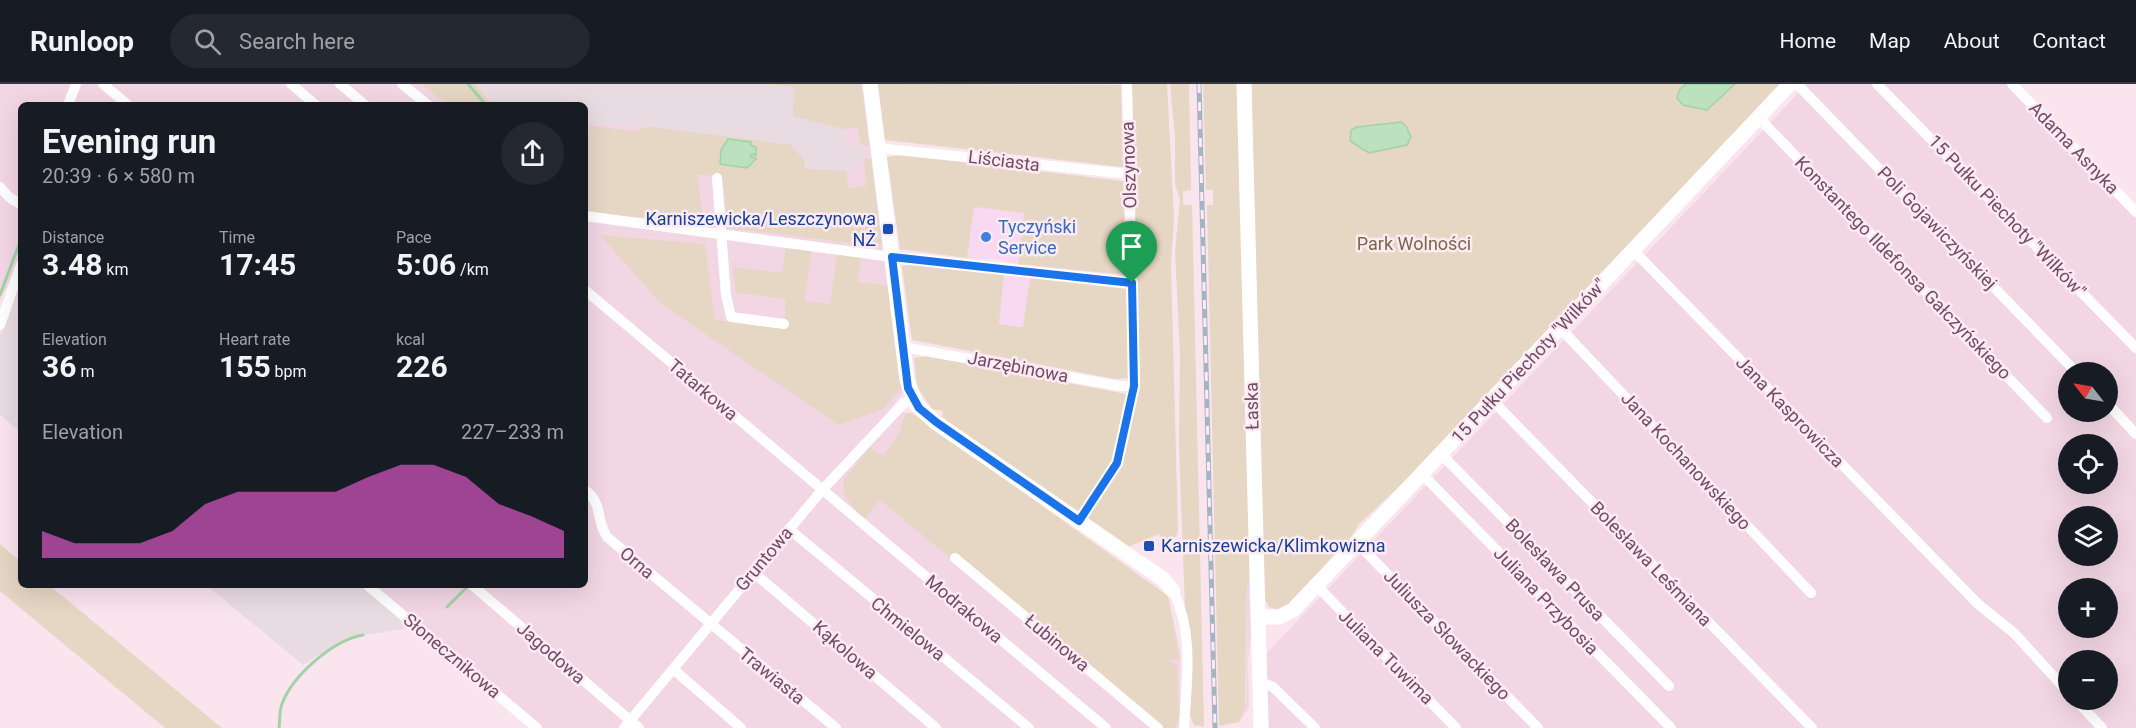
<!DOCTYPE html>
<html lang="en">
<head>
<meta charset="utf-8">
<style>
  body { margin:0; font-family:Roboto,sans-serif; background:#242831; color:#f1f3f6; height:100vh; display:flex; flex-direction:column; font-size:22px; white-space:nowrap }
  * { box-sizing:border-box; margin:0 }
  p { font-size:20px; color:#9ea1a6 }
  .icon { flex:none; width:33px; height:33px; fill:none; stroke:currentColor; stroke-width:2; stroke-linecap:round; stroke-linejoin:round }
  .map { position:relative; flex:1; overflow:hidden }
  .sheet { position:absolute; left:18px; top:18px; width:570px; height:486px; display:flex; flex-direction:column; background:#171b24; border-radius:9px; box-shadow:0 6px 24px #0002 }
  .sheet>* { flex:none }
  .needle { width:39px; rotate:301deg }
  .buttons { position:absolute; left:2058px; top:278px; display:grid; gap:12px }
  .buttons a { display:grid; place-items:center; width:60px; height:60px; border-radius:50%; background:#171b24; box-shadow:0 6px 24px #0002; font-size:30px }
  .pin { position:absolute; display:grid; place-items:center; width:51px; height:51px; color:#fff; margin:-62px -26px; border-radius:50% 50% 50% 0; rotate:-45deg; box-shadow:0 0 6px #0007 }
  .pin .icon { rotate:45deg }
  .round { display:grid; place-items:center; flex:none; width:63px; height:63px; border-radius:32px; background:#242831 }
  .head { display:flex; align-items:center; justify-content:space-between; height:102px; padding:0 24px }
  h1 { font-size:33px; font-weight:700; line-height:45px }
  .metrics { display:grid; grid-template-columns:repeat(3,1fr); gap:9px; height:102px; padding:6px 24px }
  .metrics div { display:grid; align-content:center }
  .metrics b { font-size:30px; font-weight:700 }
  .metrics small { font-size:16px; font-weight:400 }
  .metrics p { font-size:16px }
  .chart { height:168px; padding:12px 24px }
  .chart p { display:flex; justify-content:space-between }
  .chart svg { width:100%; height:108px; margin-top:6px; fill:#d954c3; opacity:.7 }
  header { display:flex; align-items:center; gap:36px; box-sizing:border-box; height:84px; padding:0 30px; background:#171b24; border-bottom:2px solid #363941 }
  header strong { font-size:28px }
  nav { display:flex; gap:33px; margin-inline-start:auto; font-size:21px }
  .search { width:420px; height:54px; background:#242831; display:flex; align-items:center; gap:15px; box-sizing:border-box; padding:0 21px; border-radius:33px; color:#9ea1a6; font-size:22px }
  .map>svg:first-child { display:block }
  .residential { fill:#f3d6e4; fill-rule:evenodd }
  .commercial { fill:#f9d9f1 }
  .industrial { fill:#e8dbe2 }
  .green { fill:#e6d6c4 }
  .water { fill:#bbe1be; stroke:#a2d2a6; stroke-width:1.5 }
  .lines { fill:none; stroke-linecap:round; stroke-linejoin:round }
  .stream { stroke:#a2d2a6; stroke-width:3 }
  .street { stroke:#fff; stroke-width:10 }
  .secondary { stroke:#fff; stroke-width:15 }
  .rail-casing { stroke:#a4b4c2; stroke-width:5 }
  .rail { stroke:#fdeaf3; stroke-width:3; stroke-dasharray:9; stroke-linecap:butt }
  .route-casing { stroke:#fff; stroke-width:12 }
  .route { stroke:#1a73e8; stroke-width:8 }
  .transit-dot { fill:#1a4fb4; stroke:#fdeaf3; stroke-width:2 }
  .shop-dot { fill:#3f7fe0; stroke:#fdeaf3; stroke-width:2 }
  .labels { text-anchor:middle; stroke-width:5; stroke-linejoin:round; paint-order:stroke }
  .street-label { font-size:18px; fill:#704c65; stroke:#fdeaf3 }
  .transit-label { font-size:18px; fill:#164399; stroke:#fdeaf3; text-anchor:end }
  .shop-label { font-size:18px; fill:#366cbe; stroke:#fdeaf3; text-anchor:start }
  .park-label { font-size:18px; fill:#7a6848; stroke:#fdeaf3 }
</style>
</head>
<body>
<header>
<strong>Runloop</strong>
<div class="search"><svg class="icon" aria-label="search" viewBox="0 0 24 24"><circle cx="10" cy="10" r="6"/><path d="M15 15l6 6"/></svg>Search here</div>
<nav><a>Home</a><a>Map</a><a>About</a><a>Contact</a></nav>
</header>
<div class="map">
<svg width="2136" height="644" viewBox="0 0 2136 644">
  <rect width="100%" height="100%" fill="#fae4ee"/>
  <g class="residential">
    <polygon points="0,0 865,0 904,308 889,327 912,329 1168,512 1180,567 1180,644 535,644 372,501 585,501 585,21 21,21 21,204 11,195 0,215"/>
    <path d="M1807,0h210l119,123v521h-867l-3,-74zM2068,288h40v39h-40zM2068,360h40v39h-40zM2068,432h40v39h-40zM2068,504h40v39h-40zM2068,576h40v39h-40z"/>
    <polygon points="1247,498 1251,498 1252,537 1248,579 1249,623 1241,636 1240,634 1246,619"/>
  </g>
  <g class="commercial">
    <polygon points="973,123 1024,129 1018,180 997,175 967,174"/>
    <polygon points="1004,191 1030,194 1024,243 999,240"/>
  </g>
  <g class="industrial">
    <polygon points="474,0 771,0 794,3 793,32 844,45 846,62 860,60 864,65 865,76 842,86 804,85 805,77 798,70 651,43 585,39 585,21 492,21"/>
    <polygon points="17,207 21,210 21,348 0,331 0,252"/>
    <polygon points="206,501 361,501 411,544 345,554 303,581"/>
  </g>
  <g class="green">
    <polygon points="421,0 475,0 492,21 447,21"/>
    <polygon points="770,0 861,0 869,62 860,60 858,43 844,45 793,32 794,3"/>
    <polygon points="878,0 1121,1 1123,83 885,56"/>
    <polygon points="1132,0 1167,0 1174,134 1171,180 1178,448 1176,453 1161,456 1159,450 1128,463 1087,434 1122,383 1140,298"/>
    <polygon points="1170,0 1189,0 1191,106 1183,107 1183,121 1192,121 1204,643 1194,641 1190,632 1193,579 1185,524 1179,361 1180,269 1175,168 1180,115 1175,100 1175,53"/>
    <polygon points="1203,0 1239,0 1251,498 1247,499 1245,623 1239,638 1219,642 1207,121 1213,121 1213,106 1206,106"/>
    <polygon points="1251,0 1784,0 1403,399 1359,440 1347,459 1283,527 1269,523 1264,514"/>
    <polygon points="585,41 633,47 651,43 791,61 805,77 804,85 846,87 848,104 866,102 864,75 871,75 882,160 868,161 729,144 722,93 697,90 704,141 585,127"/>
    <polygon points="902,71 1123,97 1126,191 1018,180 1024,129 974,123 967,174 900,165 887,73"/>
    <polygon points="600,151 705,160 715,236 784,243 786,215 736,209 733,183 782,189 786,164 811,167 805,217 830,220 837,170 861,173 858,198 888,202 901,304 883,325 839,341 661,220"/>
    <polygon points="917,180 1004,191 999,240 1023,243 1030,194 1126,205 1128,294 1115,295 912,256 902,182"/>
    <polygon points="928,272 1126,310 1111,381 1079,428 942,333 943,327 932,325 917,302 914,274"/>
    <polygon points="912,329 1168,512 1180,576 1167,575 1177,581 1179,633 1175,644 1163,644 1147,633 1146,628 955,468 950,474 880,416 864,436 845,413 843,397 870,363 883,372 900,347 905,330"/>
    <polygon points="0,460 21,478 21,501 49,501 222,644 165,644 0,507"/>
  </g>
  <g class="water">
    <polygon points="1686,0 1735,0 1707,26 1683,21 1677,14 1680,5"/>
    <polygon points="1401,38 1406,42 1411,53 1407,61 1369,69 1350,57 1351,46 1357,43"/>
    <polygon points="728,55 751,58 750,61 756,63 756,72 752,70 750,72 756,75 747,84 720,80 721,66"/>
  </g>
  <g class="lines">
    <g class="stream">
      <polyline points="468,0 486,21"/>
      <polyline points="0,211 21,155"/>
      <polyline points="518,501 519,502"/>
      <polyline points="447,523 468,502"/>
      <path d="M279,644c1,-7 0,-17 3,-24 10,-28 51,-64 81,-69"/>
    </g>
    <g class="street">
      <polyline points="103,0 128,21"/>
      <polyline points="291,0 316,21"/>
      <polyline points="340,0 365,21"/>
      <polyline points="402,0 428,21"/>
      <polyline points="1797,0 2076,288"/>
      <polyline points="1877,0 2136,264"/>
      <polyline points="2012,0 2136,128"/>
      <polyline points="68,21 76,0"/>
      <polyline points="1759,34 2047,334"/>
      <polyline points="878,64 1129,90"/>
      <polyline points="717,94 726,211 731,233 784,240"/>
      <polyline points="0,103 10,114 21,120"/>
      <polyline points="585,132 892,173 1132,199"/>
      <polyline points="1634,167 1978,520 2014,549 2068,608"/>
      <polyline points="585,206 1106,644"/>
      <polyline points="0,241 21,181"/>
      <polyline points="1560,244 1811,509"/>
      <polyline points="903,263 1119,302 1134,302"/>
      <polyline points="1492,316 1812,644"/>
      <polyline points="2108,320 2136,350"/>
      <polyline points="1441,370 1669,602"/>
      <polyline points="1422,390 1671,644"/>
      <path d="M585,406c19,15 10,28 22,47l229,191"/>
      <polyline points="1079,437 1117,379 1134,302 1127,0"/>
      <polyline points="789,445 1029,644"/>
      <polyline points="1357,459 1538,644"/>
      <polyline points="955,474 1158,644"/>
      <polyline points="753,488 936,644"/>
      <polyline points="367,501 537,644"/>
      <polyline points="472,501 639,644"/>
      <polyline points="1316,501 1456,644"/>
      <path d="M1173,507c22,42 13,93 11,137"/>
      <polyline points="673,585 741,644"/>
      <polyline points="1259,597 1273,603 1315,644"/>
      <polyline points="2075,615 2102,644"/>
      <polyline points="624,644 822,406 903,320 913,315"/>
    </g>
    <g class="secondary">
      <polyline points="870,0 907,296 916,320 935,338 1163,495 1173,507"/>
      <polyline points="1244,0 1261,644"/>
      <polyline points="1258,533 1279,533 1293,526 1790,0"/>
    </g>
    <g class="rail-casing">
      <polyline id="rail" points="1199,0 1215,644"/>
    </g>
    <use href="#rail" class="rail"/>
  </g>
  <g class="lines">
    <g class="route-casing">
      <polygon id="route" points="892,173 1132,199 1134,302 1117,379 1079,437 936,338 919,324 908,304"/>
    </g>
    <use href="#route" class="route"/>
  </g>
  <g class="transit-dot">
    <rect x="882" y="139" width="12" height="12" rx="3"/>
    <rect x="1143" y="456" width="12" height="12" rx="3"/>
  </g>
  <circle class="shop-dot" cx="986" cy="153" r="6"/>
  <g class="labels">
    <g class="street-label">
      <text transform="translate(2074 64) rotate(46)" y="6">Adama Asnyka</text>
      <text transform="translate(1004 77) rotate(7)" y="6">Liściasta</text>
      <text transform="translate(1129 81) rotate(-92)" y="6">Olszynowa</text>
      <text transform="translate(2007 132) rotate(46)" y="6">15 Pułku Piechoty "Wilków"</text>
      <text transform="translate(1937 144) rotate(46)" y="6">Poli Gojawiczyńskiej</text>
      <text transform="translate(1903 184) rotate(46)" y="6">Konstantego Ildefonsa Gałczyńskiego</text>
      <text transform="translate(1529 277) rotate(-47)" y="6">15 Pułku Piechoty "Wilków"</text>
      <text transform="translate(1018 283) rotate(11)" y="6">Jarzębinowa</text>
      <text transform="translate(703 306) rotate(40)" y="6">Tatarkowa</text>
      <text transform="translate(1252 322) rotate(-91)" y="6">Łaska</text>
      <text transform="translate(1790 328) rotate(46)" y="6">Jana Kasprowicza</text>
      <text transform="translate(1686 377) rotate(47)" y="6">Jana Kochanowskiego</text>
      <text transform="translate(764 475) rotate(-50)" y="6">Gruntowa</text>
      <text transform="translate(637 479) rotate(40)" y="6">Orna</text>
      <text transform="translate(1651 480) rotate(46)" y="6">Bolesława Leśmiana</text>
      <text transform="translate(1555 486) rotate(46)" y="6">Bolesława Prusa</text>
      <text transform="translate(1546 517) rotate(46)" y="6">Juliana Przybosia</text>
      <text transform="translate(964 525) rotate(40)" y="6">Modrakowa</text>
      <text transform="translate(908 545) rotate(39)" y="6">Chmielowa</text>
      <text transform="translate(1447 551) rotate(46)" y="6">Juliusza Słowackiego</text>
      <text transform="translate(1057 559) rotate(40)" y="6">Łubinowa</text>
      <text transform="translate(845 566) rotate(41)" y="6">Kąkolowa</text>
      <text transform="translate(551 569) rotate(41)" y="6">Jagodowa</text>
      <text transform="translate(452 572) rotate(40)" y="6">Słonecznikowa</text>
      <text transform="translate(1386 573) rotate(45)" y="6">Juliana Tuwima</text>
      <text transform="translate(772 592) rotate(39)" y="6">Trawiasta</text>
    </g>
    <g class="transit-label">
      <text x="876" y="141">Karniszewicka/Leszczynowa<tspan x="876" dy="21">NŻ</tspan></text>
      <text x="1161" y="468" text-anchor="start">Karniszewicka/Klimkowizna</text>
    </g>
    <g class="shop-label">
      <text x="998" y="149">Tyczyński<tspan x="998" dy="21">Service</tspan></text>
    </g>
    <g class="park-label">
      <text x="1414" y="166">Park Wolności</text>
    </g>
  </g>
</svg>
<div class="buttons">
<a><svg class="needle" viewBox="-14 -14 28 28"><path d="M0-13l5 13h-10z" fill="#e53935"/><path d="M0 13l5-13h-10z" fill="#9ea1a6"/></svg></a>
<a><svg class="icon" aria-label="locate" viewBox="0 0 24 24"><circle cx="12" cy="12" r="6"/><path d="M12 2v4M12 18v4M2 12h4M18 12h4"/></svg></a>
<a><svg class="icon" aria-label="layers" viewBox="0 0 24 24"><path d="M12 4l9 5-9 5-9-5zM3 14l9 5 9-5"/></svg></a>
<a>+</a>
<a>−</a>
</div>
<div class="pin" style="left:1132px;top:199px;background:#1e9e55"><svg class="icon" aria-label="arrive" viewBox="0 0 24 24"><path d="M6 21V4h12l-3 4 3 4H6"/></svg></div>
<section class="sheet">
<div class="head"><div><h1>Evening run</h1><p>20:39 · 6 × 580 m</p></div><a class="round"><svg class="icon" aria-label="share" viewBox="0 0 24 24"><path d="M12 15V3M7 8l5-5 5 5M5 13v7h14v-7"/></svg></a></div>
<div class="metrics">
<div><p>Distance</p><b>3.48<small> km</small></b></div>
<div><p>Time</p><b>17:45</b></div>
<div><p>Pace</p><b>5:06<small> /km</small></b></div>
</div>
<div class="metrics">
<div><p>Elevation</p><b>36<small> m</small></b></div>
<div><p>Heart rate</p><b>155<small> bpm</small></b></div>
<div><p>kcal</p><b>226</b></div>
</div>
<div class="chart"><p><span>Elevation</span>227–233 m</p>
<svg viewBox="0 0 160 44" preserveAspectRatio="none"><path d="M0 44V33L10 38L20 38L30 38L40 33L50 22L60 17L70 17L80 17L90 17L100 11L110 6L120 6L130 11L140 22L150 27L160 33V44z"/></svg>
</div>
</section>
</div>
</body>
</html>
